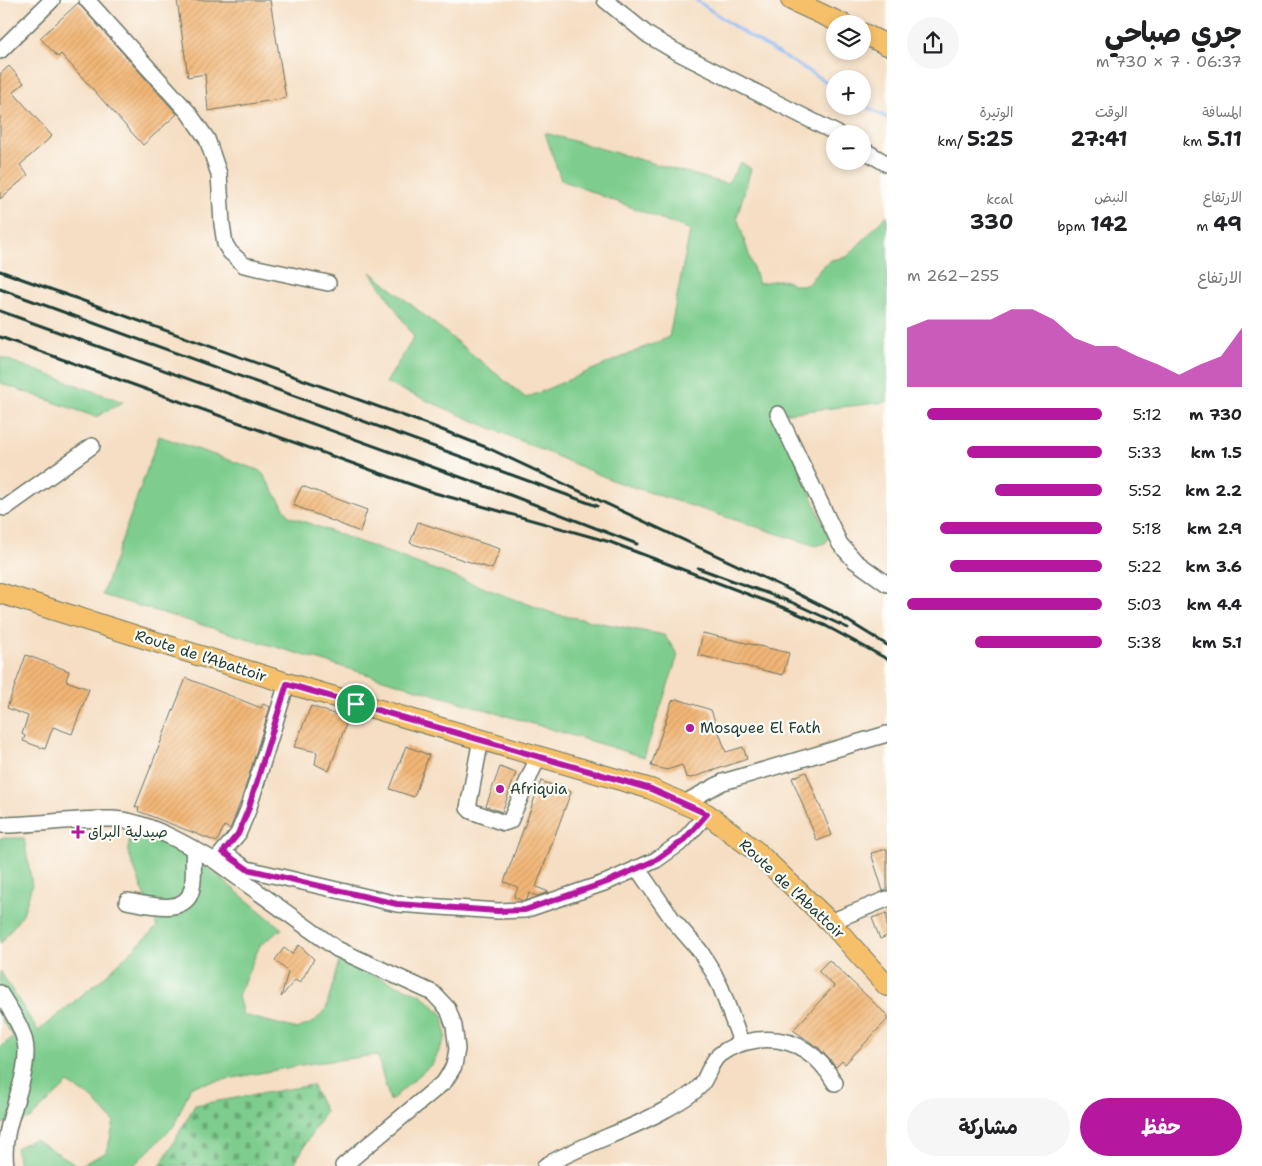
<!DOCTYPE html>
<html lang="ar">
<head>
<meta charset="utf-8">
<style>
  body { margin:0; font-family:"Shantell Sans","Playpen Sans Arabic",sans-serif; background:#f6f6f6; color:#202124; direction:rtl; height:100vh; display:flex; flex-direction:column; font-size:19px; white-space:nowrap }
  * { box-sizing:border-box; margin:0 }
  p { font-size:16px; color:#757577 }
  .icon { flex:none; width:28px; height:28px; fill:none; stroke:currentColor; stroke-width:2; stroke-linecap:round; stroke-linejoin:round }
  .map { position:relative; flex:1; overflow:hidden; direction:ltr }
  .side { display:flex; flex-direction:column; background:#fff; width:375px }
  .side>* { flex:none }
  .tools { position:absolute; left:826px; top:15px; display:grid; gap:10px }
  .tools a { display:grid; place-items:center; width:45px; height:45px; border-radius:50%; background:#fff; box-shadow:0 2px 8px #0003; font-size:25px }
  .pin { position:absolute; display:grid; place-items:center; width:42px; height:42px; color:#fff; margin:-21px; border:2px solid #fff; border-radius:50%; box-shadow:0 1px 5px #0007 }
  .round { display:grid; place-items:center; flex:none; width:52px; height:52px; border-radius:26px; background:#f6f6f6 }
  .headline { display:flex; align-items:center; justify-content:space-between; height:85px; padding:0 20px }
  h1 { font-size:28px; font-weight:700; line-height:38px }
  .metrics { display:grid; grid-template-columns:repeat(3,1fr); gap:8px; height:85px; padding:5px 20px }
  .metrics div { display:grid; align-content:center }
  .metrics b { font-size:21px; font-weight:700 }
  .metrics small { font-size:14px; font-weight:400 }
  .metrics p { font-size:14px }
  .chart { height:140px; padding:10px 20px }
  .chart p { display:flex; justify-content:space-between }
  .chart svg { width:100%; height:90px; margin-top:5px; fill:#b5179e; opacity:.7 }
  .cta { display:flex; gap:10px; margin-top:auto; padding:10px 20px }
  .cta a { flex:1; height:58px; border-radius:30px; background:#b5179e; color:#fff; font-size:20px; font-weight:700; line-height:58px; text-align:center }
  .cta a+a { background:#f6f6f6; color:#202124 }
  ul { padding:0 20px; list-style:none; font-size:16px }
  li { display:grid; grid-template-columns:80px 60px 1fr; align-items:center; height:38px }
  li i { height:12px; border-radius:6px; background:#b5179e }
  main { display:flex; flex:1; min-height:0 }
  .map>svg:first-child { display:block }
  .grass { fill:#7ecd8e; stroke:#4e8561 }
  .cemetery { fill:url(#cemetery-stones); stroke:#4e8561 }
  .lines { fill:none; stroke-linecap:round; stroke-linejoin:round }
  .stream { stroke:#88b7f3; stroke-width:3 }
  .building { fill:url(#building-hatch) }
  .minor-casing { stroke:#6a7566; stroke-width:18 }
  .major-casing { stroke:#6a7566; stroke-width:22 }
  .minor { stroke:#fff; stroke-width:15 }
  .major { stroke:#f6c06b; stroke-width:20 }
  .rail { stroke:#1f3d34; stroke-width:3 }
  .route-casing { stroke:#fff; stroke-width:10 }
  .route { stroke:#b5179e; stroke-width:6 }
  .poi-dot { fill:#b5179e; stroke:#fdfcf7; stroke-width:2 }
  .labels { text-anchor:middle; stroke-width:4.5; stroke-linejoin:round; paint-order:stroke }
  .street-label { font-size:15px; fill:#1f3d34; stroke:#fdfcf7 }
  .poi-label { font-size:15px; fill:#1f3d34; stroke:#fdfcf7; text-anchor:start }
</style>
</head>
<body>
<main>
<section class="side">
<div class="headline"><div><h1>جري صباحي</h1><p>06:37 · 7 × 730 m</p></div><a class="round"><svg class="icon" aria-label="share" viewBox="0 0 24 24"><path d="M12 15V3M7 8l5-5 5 5M5 13v7h14v-7"/></svg></a></div>
<div class="metrics">
<div><p>المسافة</p><b>5.11<small> km</small></b></div>
<div><p>الوقت</p><b>27:41</b></div>
<div><p>الوتيرة</p><b>5:25<small> /km</small></b></div>
</div>
<div class="metrics">
<div><p>الارتفاع</p><b>49<small> m</small></b></div>
<div><p>النبض</p><b>142<small> bpm</small></b></div>
<div><p>kcal</p><b>330</b></div>
</div>
<div class="chart"><p><span>الارتفاع</span>255–262 m</p>
<svg viewBox="0 0 160 44" preserveAspectRatio="none"><path d="M0 44V15L10 11L20 11L30 11L40 11L50 6L60 6L70 11L80 20L90 24L100 24L110 29L120 33L130 38L140 33L150 29L160 15V44z"/></svg>
</div>
<ul>
<li><b>730 m</b>5:12<i style="width:90%"></i></li>
<li><b>1.5 km</b>5:33<i style="width:69%"></i></li>
<li><b>2.2 km</b>5:52<i style="width:55%"></i></li>
<li><b>2.9 km</b>5:18<i style="width:83%"></i></li>
<li><b>3.6 km</b>5:22<i style="width:78%"></i></li>
<li><b>4.4 km</b>5:03<i style="width:100%"></i></li>
<li><b>5.1 km</b>5:38<i style="width:65%"></i></li>
</ul>
<div class="cta"><a>حفظ</a><a>مشاركة</a></div>
</section>
<div class="map">
<svg width="887" height="1166" viewBox="0 0 887 1166">
  <defs>
    <pattern id="cemetery-stones" width="16" height="16" patternUnits="userSpaceOnUse" patternTransform="scale(1.25)"><rect width="16" height="16" fill="#7ecd8e"/><path d="M2 7V4a2 2 0 0 1 4 0v3zM10 15v-3a2 2 0 0 1 4 0v3z" fill="#67a875"/></pattern>
    <pattern id="building-hatch" width="6" height="6" patternUnits="userSpaceOnUse" patternTransform="scale(1.25)"><rect width="6" height="6" fill="#f2b676"/><path d="M-1 1l2-2M0 6l6-6M5 7l2-2" fill="none" stroke="#cf9d67"/></pattern>
  </defs>
  <rect width="100%" height="100%" fill="#fdfcf7"/>
  <filter id="ink" filterUnits="userSpaceOnUse"><feTurbulence type="fractalNoise" baseFrequency=".02" numOctaves="2"/><feDisplacementMap in="SourceGraphic" scale="10" xChannelSelector="R" yChannelSelector="G"/><feConvolveMatrix kernelMatrix="1 2 1 2 8 2 1 2 1" color-interpolation-filters="sRGB"/></filter>
  <filter id="wash" filterUnits="userSpaceOnUse"><feTurbulence type="fractalNoise" baseFrequency=".0096" numOctaves="4" result="noise"/><feDisplacementMap in="SourceGraphic" scale="20" xChannelSelector="R" yChannelSelector="G"/><feGaussianBlur stdDeviation="1.12" result="paint"/><feColorMatrix in="noise" values="0 0 0 0 0 0 0 0 0 0 0 0 0 0 0 0 0 1.4 0 .05"/><feComposite in="paint" operator="in"/></filter>
  <g filter="url(#wash)">
    <rect width="100%" height="100%" fill="#f5dec3"/>
    <g class="grass">
      <path d="M545,133l182,51 14,-22 10,7 -14,48 21,66c15,0 22,-8 35,2h14l15,-18 9,-7 16,-3 40,-42v187l-109,12 51,124 -4,5 -9,3 -202,-65 -228,-98 28,-46 -43,-65 155,126 143,-61 21,-107 -129,-50z"/>
      <polygon points="0,357 123,402 96,417 0,383"/>
      <polygon points="159,436 261,471 289,516 555,614 664,635 678,655 644,757 102,595"/>
      <polygon points="131,829 202,863 282,929 260,945 238,996 243,1015 297,1029 314,1022 326,1009 339,961 422,995 443,1015 446,1037 433,1063 390,1101 377,1055 307,1064 191,1086 174,1126 133,1166 19,1166 16,1148 34,1139 79,1166 107,1152 114,1122 92,1098 68,1083 30,1119 0,1124 0,1047 14,1037 0,1018 0,971 38,1031 103,978 157,927 128,852"/>
      <polygon points="0,838 24,838 32,885 23,914 0,944"/>
    </g>
    <polygon class="cemetery" points="312,1085 325,1111 293,1166 160,1166 195,1105"/>
    <g class="lines">
      <g class="stream">
        <polyline points="696,0 741,31 835,87"/>
        <polyline points="862,104 887,118"/>
      </g>
    </g>
    <g id="blocks">
      <g class="building">
        <polygon points="177,0 270,0 286,98 208,111 205,74 188,77"/>
        <polygon points="78,3 177,114 143,145 61,54 58,57 40,38"/>
        <polygon points="9,66 24,83 13,92 52,136 20,165 28,175 0,199 0,74"/>
        <polygon points="302,486 367,510 360,532 293,505"/>
        <polygon points="418,522 500,549 492,569 410,543"/>
        <polygon points="703,633 789,653 783,675 698,655"/>
        <polygon points="26,655 69,671 66,681 89,689 72,734 53,727 45,749 23,741 25,736 22,734 28,716 7,708"/>
        <polygon points="186,678 261,708 263,704 270,707 241,801 230,829 224,826 217,842 138,811 139,808 135,807"/>
        <polygon points="677,699 711,710 726,752 743,747 747,759 691,778 686,777 682,765 667,770 651,766 672,701"/>
        <polygon points="311,706 348,719 329,771 315,764 317,752 294,747"/>
        <polygon points="406,746 429,755 414,797 390,789"/>
        <polygon points="500,767 516,773 502,812 486,806"/>
        <polygon points="806,772 832,835 817,841 792,778"/>
        <polygon points="541,781 571,792 536,887 549,892 537,896 529,893 527,900 523,901 514,897 518,887 504,882"/>
        <polygon points="887,849 887,890 883,891 871,853"/>
        <polygon points="887,913 887,936 880,939 872,918"/>
        <polygon points="299,945 314,959 300,983 295,980 281,997 288,972 275,960 284,948 292,954"/>
        <polygon points="829,960 887,1015 887,1020 845,1064 842,1061 836,1067 819,1048 793,1030 834,986 818,971"/>
      </g>
    </g>
  </g>
  <g filter="url(#ink)">
    <use href="#blocks" fill-opacity="0" stroke="#6a7566" stroke-width="1"/>
    <g class="lines">
      <g class="minor-casing">
        <g id="minor">
          <polyline points="87,0 188,112 207,139 219,174 222,224 225,244 230,252 244,265 328,283"/>
          <polyline points="605,0 648,35 675,51 838,134"/>
          <polyline points="0,51 52,0"/>
          <polyline points="862,149 887,164"/>
          <polyline points="778,414 840,544 855,561 887,584"/>
          <polyline points="0,507 5,508 92,446"/>
          <polyline points="481,739 468,808 471,811 504,823 510,821 538,757"/>
          <polyline points="684,803 723,782 887,734"/>
          <path d="M0,825c37,0 75,-7 112,-6 33,1 76,26 103,42l122,88 96,44 15,16 6,17 3,23 -3,17 -9,15 -102,85"/>
          <polyline points="223,852 247,869 397,904 498,911 525,910 607,882 656,860 683,841 707,814"/>
          <polyline points="216,860 238,834 248,810 287,683"/>
          <polyline points="637,868 673,920 700,951 713,972 721,988 741,1042"/>
          <path d="M127,901c20,3 60,16 65,-13 3,-13 0,-26 2,-39"/>
          <polyline points="830,922 887,899"/>
          <path d="M0,993c10,17 27,39 26,60 -1,39 -26,74 -20,113"/>
          <path d="M545,1166c38,-22 80,-34 118,-55 11,-6 30,-16 38,-26 7,-9 9,-22 18,-30 11,-9 24,-13 38,-15 36,-4 61,13 78,43"/>
        </g>
      </g>
      <g class="major-casing">
        <g id="major">
          <polyline points="791,0 843,24"/>
          <polyline points="862,33 887,45"/>
          <polyline points="0,593 287,683 651,789 707,814 757,852 830,922 887,986"/>
        </g>
      </g>
      <use href="#minor" class="minor"/>
      <use href="#major" class="major"/>
      <g class="rail">
        <polyline points="0,271 432,426 488,448 794,592 832,611 887,645"/>
        <polyline points="0,289 597,506"/>
        <polyline points="0,311 510,495 637,544"/>
        <polyline points="0,337 435,493 610,542 787,609 826,626 887,659"/>
        <polyline points="698,568 791,602 848,628"/>
      </g>
    </g>
  </g>
  <g class="lines" filter="url(#ink)">
    <g class="route-casing">
      <polygon id="route" points="287,684 651,789 707,814 683,841 656,860 607,882 525,910 498,911 397,904 247,869 223,852 238,834 248,810"/>
    </g>
    <use href="#route" class="route"/>
  </g>
  <g class="poi-dot">
    <circle cx="690" cy="728" r="5"/>
    <circle cx="500" cy="789" r="5"/>
    <path d="M75.5 824.5h5v5h5v5h-5v5h-5v-5h-5v-5h5z"/>
  </g>
  <g class="labels">
    <g class="street-label">
      <text transform="translate(201 656) rotate(18)" y="5">Route de l’Abattoir</text>
      <text transform="translate(792 889) rotate(43)" y="5">Route de l’Abattoir</text>
    </g>
    <g class="poi-label">
      <text x="700" y="733">Mosquee El Fath</text>
      <text x="510" y="794">Afriquia</text>
      <text x="88" y="837">صيدلية البراق</text>
    </g>
  </g>
</svg>
<div class="tools">
<a><svg class="icon" aria-label="layers" viewBox="0 0 24 24"><path d="M12 4l9 5-9 5-9-5zM3 14l9 5 9-5"/></svg></a>
<a>+</a>
<a>−</a>
</div>
<div class="pin" style="left:356px;top:704px;background:#1e9e55"><svg class="icon" aria-label="arrive" viewBox="0 0 24 24"><path d="M6 21V4h12l-3 4 3 4H6"/></svg></div>
</div>
</main>
</body>
</html>
